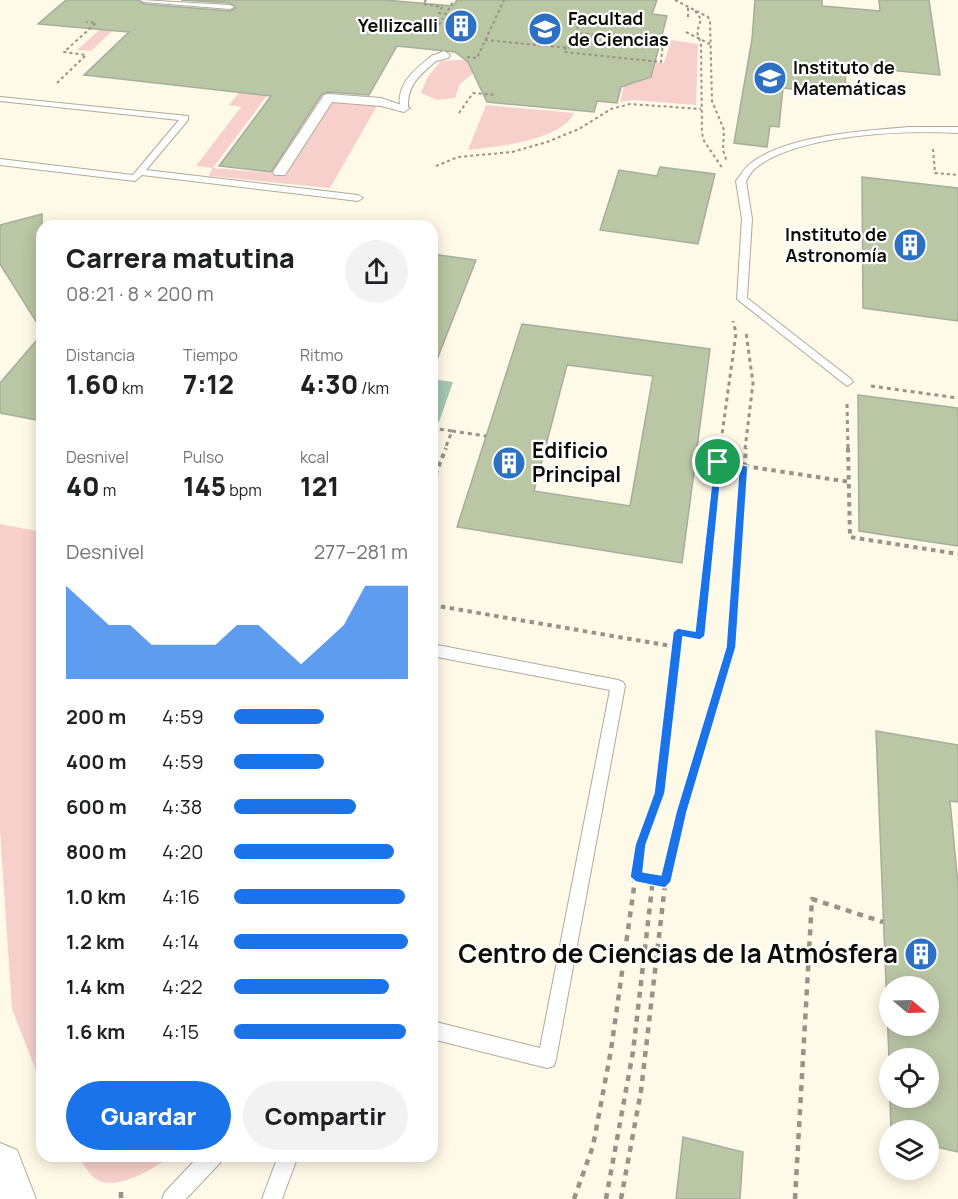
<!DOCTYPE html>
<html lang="es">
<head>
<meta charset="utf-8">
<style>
  body { margin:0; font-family:Manrope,sans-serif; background:#f2f2f2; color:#202124; height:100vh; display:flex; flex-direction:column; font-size:22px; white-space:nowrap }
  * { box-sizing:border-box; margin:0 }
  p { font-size:20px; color:#757577 }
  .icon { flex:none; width:33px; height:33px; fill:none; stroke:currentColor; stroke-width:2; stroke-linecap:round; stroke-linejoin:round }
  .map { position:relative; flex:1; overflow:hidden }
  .details { position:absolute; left:36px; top:220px; width:402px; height:942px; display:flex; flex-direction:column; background:#fff; border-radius:18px; box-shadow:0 3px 15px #0003 }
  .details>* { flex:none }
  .needle { width:39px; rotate:109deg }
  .controls { position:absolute; left:879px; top:976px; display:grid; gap:12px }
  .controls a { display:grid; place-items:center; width:60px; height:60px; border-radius:50%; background:#fff; box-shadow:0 3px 15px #0003; font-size:30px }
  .pin { position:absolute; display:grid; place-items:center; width:51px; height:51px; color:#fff; margin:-26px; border:3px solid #fff; border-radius:50%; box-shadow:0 2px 6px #0007 }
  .round { display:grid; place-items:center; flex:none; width:63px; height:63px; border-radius:32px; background:#f2f2f2 }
  .summary { display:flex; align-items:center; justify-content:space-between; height:102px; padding:0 30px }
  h1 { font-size:27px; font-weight:800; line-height:45px }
  .metrics { display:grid; grid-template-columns:repeat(3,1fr); gap:9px; height:102px; padding:6px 30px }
  .metrics div { display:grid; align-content:center }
  .metrics b { font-size:26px; font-weight:800 }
  .metrics small { font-size:16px; font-weight:400 }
  .metrics p { font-size:16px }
  .chart { height:168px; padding:12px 30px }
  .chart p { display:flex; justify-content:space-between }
  .chart svg { width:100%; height:108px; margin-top:6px; fill:#1a73e8; opacity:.7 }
  .button { display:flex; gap:12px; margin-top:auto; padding:12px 30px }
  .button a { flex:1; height:69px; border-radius:36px; background:#1a73e8; color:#fff; font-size:24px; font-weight:800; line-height:69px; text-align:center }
  .button a+a { background:#f2f2f2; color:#202124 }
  ul { padding:0 30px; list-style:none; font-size:20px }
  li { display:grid; grid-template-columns:96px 72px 1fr; align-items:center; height:45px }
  li i { height:15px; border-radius:8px; background:#1a73e8 }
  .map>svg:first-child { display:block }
  .green { fill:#f7d0cb }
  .water { fill:#a6c8b2 }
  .building { fill:#bac7a5; stroke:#a7ad9d; stroke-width:1.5; fill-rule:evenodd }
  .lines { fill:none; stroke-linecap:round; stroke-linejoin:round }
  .service-casing { stroke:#b0aa9a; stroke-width:2 }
  .pedestrian-casing { stroke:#b0aa9a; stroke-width:2 }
  .tertiary-casing { stroke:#b0aa9a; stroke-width:2 }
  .path-far3 { stroke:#979386; stroke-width:2; stroke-dasharray:3 3; stroke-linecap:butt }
  .path-far2 { stroke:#979386; stroke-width:3; stroke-dasharray:4 4; stroke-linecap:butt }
  .path-far1 { stroke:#979386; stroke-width:4; stroke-dasharray:4.5 4.5; stroke-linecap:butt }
  .path { stroke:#979386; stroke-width:4.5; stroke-dasharray:6 6; stroke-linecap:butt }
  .service { fill:#fff; fill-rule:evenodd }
  .pedestrian { fill:#fff; fill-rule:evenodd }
  .tertiary { fill:#fff; fill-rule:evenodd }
  .route { fill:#1a73e8; stroke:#fff; stroke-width:1.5; fill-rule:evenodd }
  .labels { text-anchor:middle; stroke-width:4.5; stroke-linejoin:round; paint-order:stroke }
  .far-poi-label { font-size:18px; font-weight:bold; fill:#0e0d07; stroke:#fff; text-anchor:start }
  .poi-label { font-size:21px; font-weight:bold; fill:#0e0d07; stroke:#fff; text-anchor:start }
  .near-poi-label { font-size:26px; font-weight:bold; fill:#0e0d07; stroke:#fff; text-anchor:end }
</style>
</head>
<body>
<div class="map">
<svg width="958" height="1199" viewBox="0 0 958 1199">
  <rect width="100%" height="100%" fill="#fff9e7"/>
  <g class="green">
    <polygon points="109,21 122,22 91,51 77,50"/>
    <polygon points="671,40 698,44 696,105 633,100 620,102 624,86 579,60 476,71 460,84 455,98 437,100 421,93 427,78 441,61 478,59 512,48 664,63"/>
    <polygon points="241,90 269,93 213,168 283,174 331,99 378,104 330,188 209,176 212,168 196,166 241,107 229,105"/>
    <path d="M486,105l88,8c-13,28 -79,34 -106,37z"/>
    <polygon points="0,524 42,532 42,1086 12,1009 0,831"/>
    <path d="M78,1157h92c-17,12 -54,35 -74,22 -7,-4 -13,-16 -18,-22z"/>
  </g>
  <polygon class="water" points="432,379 453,382 439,422 432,421"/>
  <g class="building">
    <polygon points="66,0 138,0 144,4 230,11 236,8 230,3 181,0 385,0 453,6 457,0 657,0 652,14 667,16 651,77 621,87 617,103 597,101 594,112 487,102 468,62 455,52 397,46 369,95 328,92 322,94 271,172 219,166 271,96 84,75 129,32 38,24"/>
    <polygon points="755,0 822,0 822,6 880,11 879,0 929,0 940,75 846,66 845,95 783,88 779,127 770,126 767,147 734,143 752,39"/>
    <polygon points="660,167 715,174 698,244 600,230 619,170 657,176"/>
    <polygon points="862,177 958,188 958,321 863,308"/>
    <polygon points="42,214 42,331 0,264 0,225"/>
    <polygon points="432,254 476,260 434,367 432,367"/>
    <path d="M522,324l188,25 -28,214 -225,-36zM567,365l86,11 -23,130 -96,-15z"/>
    <polygon points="42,334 42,421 0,413 0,383"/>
    <polygon points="858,395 958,408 958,546 859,531"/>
    <path d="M876,731l82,14v57l-8,-1 8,84v267l-30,-7v-14h-37l-1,-33h38v-39h-38v25zM890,987h38v39h-38z"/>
    <polygon points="683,1137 743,1152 740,1199 676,1199"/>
  </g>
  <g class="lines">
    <g class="service-casing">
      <g id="service">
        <polygon points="140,0 230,5 234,7 230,9 144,2"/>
        <path d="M433,55l7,2c-17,17 -33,24 -32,51l-7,2c-7,-25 15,-42 32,-55z"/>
        <polygon points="0,97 188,116 188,120 146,170 358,195 363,198 358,201 142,175 135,181 0,165 0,159 133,175 179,120 0,101"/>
        <path d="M909,127h49v6c-53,-3 -159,1 -201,34 -5,3 -8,9 -11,14l6,38 -5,79 104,81 2,3 -6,4 -110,-87 5,-80 -6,-38c5,-6 9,-14 15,-18 37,-28 112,-32 158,-36z"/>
        <polygon points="432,644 618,680 623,682 625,686 556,1059 554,1066 547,1068 432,1039 432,1021 540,1048 610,690 432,656"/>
        <polygon points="199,1156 223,1156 220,1163 186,1199 162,1199 165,1192"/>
        <polygon points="278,1156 298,1156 282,1199 262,1199"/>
      </g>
    </g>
    <g class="pedestrian-casing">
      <g id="pedestrian">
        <polygon points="444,51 450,55 448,58 436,61 430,57"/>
        <polygon points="328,94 381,98 410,108 404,112 381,106 332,102 285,175 275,175 273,172 324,95"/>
      </g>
    </g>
    <g class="tertiary-casing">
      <polygon id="tertiary" points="0,1143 17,1150 36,1199 0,1199"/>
    </g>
    <g class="path-far3">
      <polyline points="426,0 423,4 442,7 439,13 446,14 454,0"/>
      <polyline points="675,0 708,17 710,21 712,101 724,130 723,150 727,162"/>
      <polyline points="688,8 688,18"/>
      <polyline points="695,11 701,19 697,32 701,44 702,133 704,141 723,169"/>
      <polyline points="686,32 710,44"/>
      <polyline points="433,35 443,18"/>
      <polyline points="485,40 570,48"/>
      <polyline points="566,47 564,52 661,62 663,42 575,33 578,27"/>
      <polyline points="467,57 477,58 504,0"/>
      <polyline points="57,83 86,55 64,52 96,23 86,22"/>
      <polyline points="459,113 473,93 496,95"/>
      <polyline points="933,149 935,173 958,175"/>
      <polyline points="436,166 458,157 512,152 547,142 579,129 611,109 630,104 701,109"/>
    </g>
    <g class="path-far2">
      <polyline points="871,386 958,398"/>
      <polyline points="847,404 848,449"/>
      <polyline points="432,428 452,431 445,449"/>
      <polyline points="452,431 486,436"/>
      <polyline points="720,449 736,333 733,321"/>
      <polyline points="745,449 753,383 746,332"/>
    </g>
    <g class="path-far1">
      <polyline points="848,448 850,537 958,554"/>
      <polyline points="718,462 850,482"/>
      <polyline points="432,483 446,448"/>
      <polyline points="432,605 677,647"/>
      <polyline points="661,776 678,632 700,636 720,448"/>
      <polyline points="693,776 731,647 746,448"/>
    </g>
    <g class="path">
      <polyline points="636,877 665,882"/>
      <polyline points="121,1192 121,1199"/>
      <polyline points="574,1199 593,1146 611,1050 640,845 659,793 661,775"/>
      <polyline points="606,1199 633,1052 653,879"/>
      <polyline points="621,1199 641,1091 668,859 693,775"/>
      <polyline points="795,1199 812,899 883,922"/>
    </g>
    <use href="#service" class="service"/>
    <use href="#pedestrian" class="pedestrian"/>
    <use href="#tertiary" class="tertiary"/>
  </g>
  <path class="route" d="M718,459l30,7 -12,181 -49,165 -16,70 -6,6 -29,-6 -6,-5 5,-32 19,-52 19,-161 5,-4 17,3 19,-169zM722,466l17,2 -13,179 -50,165 -15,63 -18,-3 3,-27 19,-52 18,-156 17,3 5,-4z"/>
  <defs>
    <g id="building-disc" transform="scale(1.725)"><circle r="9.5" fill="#2c71c3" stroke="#fff"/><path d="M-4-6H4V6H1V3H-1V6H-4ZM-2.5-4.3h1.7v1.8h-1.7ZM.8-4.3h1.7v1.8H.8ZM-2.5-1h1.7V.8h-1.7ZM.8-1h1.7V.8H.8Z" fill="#fff"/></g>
    <g id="university-disc" transform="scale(1.725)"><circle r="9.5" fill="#2c71c3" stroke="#fff"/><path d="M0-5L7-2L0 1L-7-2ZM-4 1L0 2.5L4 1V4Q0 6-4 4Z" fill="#fff"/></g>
  </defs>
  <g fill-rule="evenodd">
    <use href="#building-disc" x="461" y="26"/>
    <use href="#university-disc" x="545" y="29"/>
    <use href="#university-disc" x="770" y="78"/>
    <use href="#building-disc" x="910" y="245"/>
    <use href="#building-disc" x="509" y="463"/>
    <use href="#building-disc" x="921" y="954"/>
  </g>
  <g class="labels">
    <g class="far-poi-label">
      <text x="568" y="25">Facultad<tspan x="568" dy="21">de Ciencias</tspan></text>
      <text x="438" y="32" text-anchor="end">Yellizcalli</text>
      <text x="793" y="74">Instituto de<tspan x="793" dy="21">Matemáticas</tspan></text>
      <text x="887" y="241" text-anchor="end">Instituto de<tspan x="887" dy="21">Astronomía</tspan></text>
    </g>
    <g class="poi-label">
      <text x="532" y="458">Edificio<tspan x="532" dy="24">Principal</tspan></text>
    </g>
    <g class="near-poi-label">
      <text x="898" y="963">Centro de Ciencias de la Atmósfera</text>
    </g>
  </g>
</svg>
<div class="controls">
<a><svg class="needle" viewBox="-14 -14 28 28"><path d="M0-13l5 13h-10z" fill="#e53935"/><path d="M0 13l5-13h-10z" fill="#757577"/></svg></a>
<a><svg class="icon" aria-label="locate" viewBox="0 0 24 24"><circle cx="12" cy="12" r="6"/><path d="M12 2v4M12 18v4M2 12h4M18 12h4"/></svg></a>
<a><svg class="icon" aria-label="layers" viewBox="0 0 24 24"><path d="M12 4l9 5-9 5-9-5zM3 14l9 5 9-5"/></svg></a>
</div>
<div class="pin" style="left:718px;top:462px;background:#1e9e55"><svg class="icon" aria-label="arrive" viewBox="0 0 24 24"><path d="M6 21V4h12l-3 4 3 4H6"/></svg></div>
<section class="details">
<div class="summary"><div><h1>Carrera matutina</h1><p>08:21 · 8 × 200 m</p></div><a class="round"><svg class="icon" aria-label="share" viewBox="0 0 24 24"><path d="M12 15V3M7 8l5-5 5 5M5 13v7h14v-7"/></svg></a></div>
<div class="metrics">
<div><p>Distancia</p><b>1.60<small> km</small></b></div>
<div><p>Tiempo</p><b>7:12</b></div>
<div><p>Ritmo</p><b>4:30<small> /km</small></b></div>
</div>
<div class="metrics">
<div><p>Desnivel</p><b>40<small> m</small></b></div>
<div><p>Pulso</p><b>145<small> bpm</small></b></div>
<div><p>kcal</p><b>121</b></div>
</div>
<div class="chart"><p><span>Desnivel</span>277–281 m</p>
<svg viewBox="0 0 160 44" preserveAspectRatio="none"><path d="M0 44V6L10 14L20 22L30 22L40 30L50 30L60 30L70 30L80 22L90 22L100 30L110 38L120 30L130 22L140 6L150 6L160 6V44z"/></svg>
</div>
<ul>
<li><b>200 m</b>4:59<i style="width:52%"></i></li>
<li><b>400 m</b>4:59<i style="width:52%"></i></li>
<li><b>600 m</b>4:38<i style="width:70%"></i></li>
<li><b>800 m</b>4:20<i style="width:92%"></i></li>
<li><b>1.0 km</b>4:16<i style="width:98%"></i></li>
<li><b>1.2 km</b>4:14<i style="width:100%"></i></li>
<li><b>1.4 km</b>4:22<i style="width:89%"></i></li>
<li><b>1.6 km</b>4:15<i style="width:99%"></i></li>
</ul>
<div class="button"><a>Guardar</a><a>Compartir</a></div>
</section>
</div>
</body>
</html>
